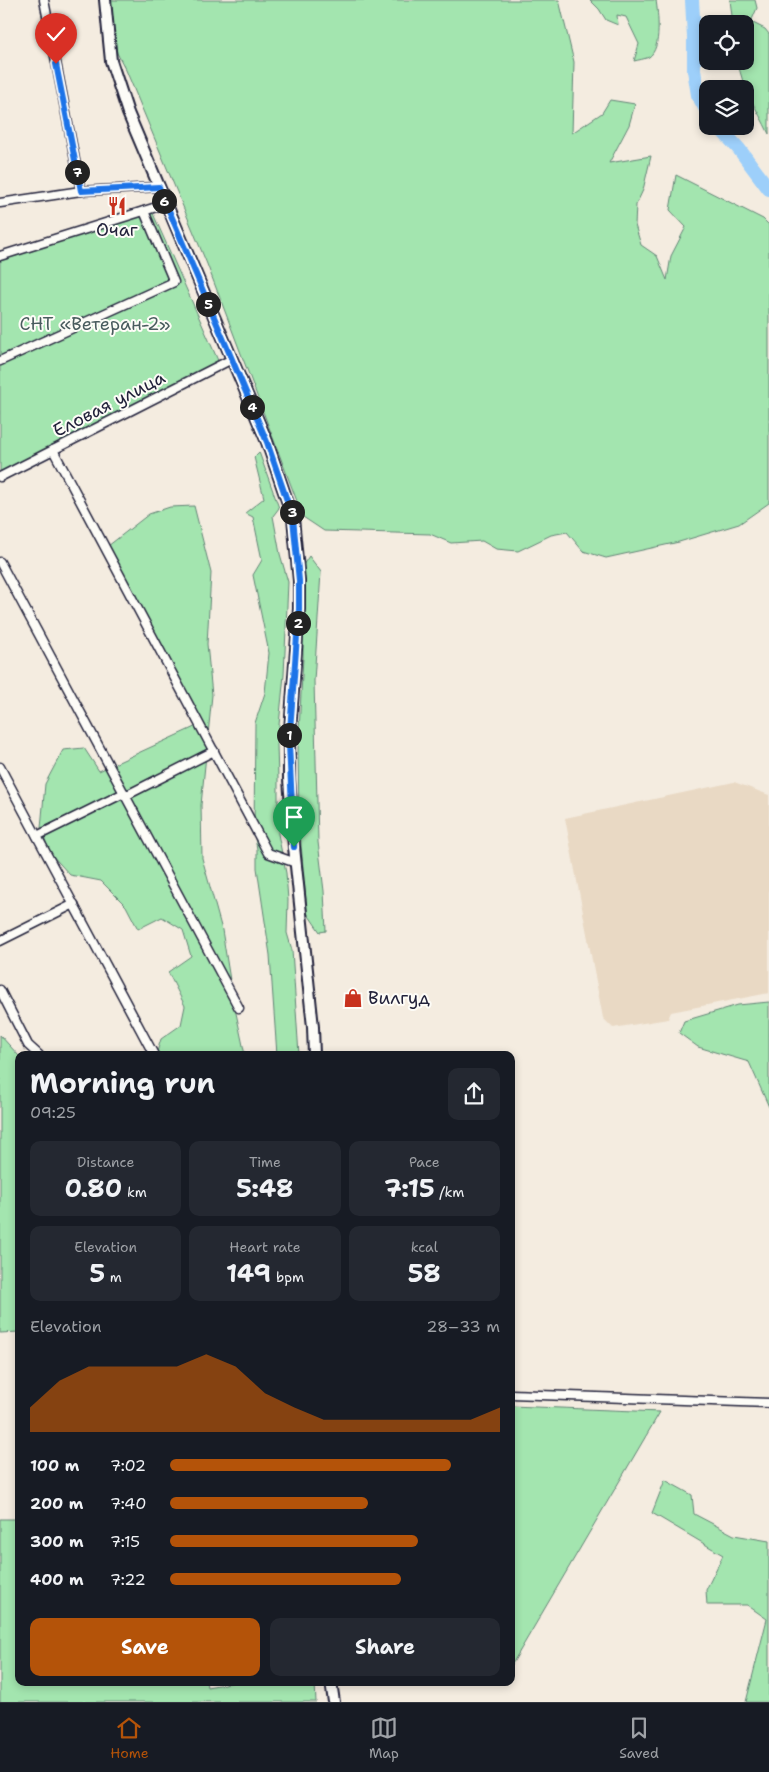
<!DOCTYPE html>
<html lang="en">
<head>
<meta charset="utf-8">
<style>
  body { margin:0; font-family:"Shantell Sans",sans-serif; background:#242831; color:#f1f3f6; height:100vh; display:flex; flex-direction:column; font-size:19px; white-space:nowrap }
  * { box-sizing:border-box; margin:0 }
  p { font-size:16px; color:#9ea1a6 }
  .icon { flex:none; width:28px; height:28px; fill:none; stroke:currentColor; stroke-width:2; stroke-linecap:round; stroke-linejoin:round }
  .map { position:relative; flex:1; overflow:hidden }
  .drawer { position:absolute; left:15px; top:1051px; width:500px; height:635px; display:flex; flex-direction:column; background:#171b24; border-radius:10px; box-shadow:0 2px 8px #0003 }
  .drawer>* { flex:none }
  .fabs { position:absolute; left:699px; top:15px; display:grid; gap:10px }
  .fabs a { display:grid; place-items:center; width:55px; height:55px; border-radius:10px; background:#171b24; box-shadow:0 2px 8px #0003; font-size:25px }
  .pin { position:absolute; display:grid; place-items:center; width:42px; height:42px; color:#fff; margin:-51px -21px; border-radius:50% 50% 50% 0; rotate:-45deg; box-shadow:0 0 5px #0007 }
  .pin .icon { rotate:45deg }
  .km { position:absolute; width:25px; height:25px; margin:-12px; border-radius:50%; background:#222; color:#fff; font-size:14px; line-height:25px; text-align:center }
  .round { display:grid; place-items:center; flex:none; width:52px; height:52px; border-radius:10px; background:#242831 }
  .head { display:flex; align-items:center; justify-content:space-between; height:85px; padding:0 15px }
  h1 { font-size:28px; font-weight:700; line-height:38px }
  .figures { display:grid; grid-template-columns:repeat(3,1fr); gap:8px; height:85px; padding:5px 15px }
  .figures div { display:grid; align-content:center; border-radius:10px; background:#242831; text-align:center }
  .figures b { font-size:25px; font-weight:700 }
  .figures small { font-size:14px; font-weight:400 }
  .figures p { font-size:14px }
  .chart { height:140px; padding:10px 15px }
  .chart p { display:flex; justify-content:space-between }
  .chart svg { width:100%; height:90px; margin-top:5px; fill:#b45309; opacity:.7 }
  .button { display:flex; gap:10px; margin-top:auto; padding:10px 15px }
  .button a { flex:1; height:58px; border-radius:10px; background:#b45309; color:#fff; font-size:20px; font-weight:700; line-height:58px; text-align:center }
  .button a+a { background:#242831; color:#f1f3f6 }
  ul { padding:0 15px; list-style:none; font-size:16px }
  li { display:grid; grid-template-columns:80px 60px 1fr; align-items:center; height:38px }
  li i { height:12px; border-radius:6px; background:#b45309 }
  .dock { display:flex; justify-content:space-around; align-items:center; height:70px; border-top:1px solid #363941; background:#171b24; font-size:14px; color:#9ea1a6 }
  .dock a { display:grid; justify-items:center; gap:2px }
  .dock .selected { color:#b45309 }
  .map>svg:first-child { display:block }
  .built { fill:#e9d9c4 }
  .green { fill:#a3e5af; stroke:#628475 }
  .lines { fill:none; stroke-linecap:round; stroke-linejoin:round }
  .river { stroke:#9dcffa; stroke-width:14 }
  .minor-casing { stroke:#22223b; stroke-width:11 }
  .major-casing { stroke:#22223b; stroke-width:14 }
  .minor { stroke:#fdfcf7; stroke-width:8 }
  .major { stroke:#fdfcf7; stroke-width:10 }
  .route-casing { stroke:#fff; stroke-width:10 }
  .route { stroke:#1a73e8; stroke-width:6 }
  .labels { text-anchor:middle; stroke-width:4; stroke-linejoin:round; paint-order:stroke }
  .poi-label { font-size:18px; fill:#22223b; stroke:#fdfcf7 }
  .park-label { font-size:18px; fill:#495c5e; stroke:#fdfcf7 }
  .street-label { font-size:18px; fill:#22223b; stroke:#fdfcf7 }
</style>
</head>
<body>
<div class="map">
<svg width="769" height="1702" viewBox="0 0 769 1702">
  <rect width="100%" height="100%" fill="#f4ece0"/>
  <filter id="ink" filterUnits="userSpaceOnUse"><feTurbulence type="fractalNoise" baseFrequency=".02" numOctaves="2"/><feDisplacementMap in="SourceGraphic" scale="10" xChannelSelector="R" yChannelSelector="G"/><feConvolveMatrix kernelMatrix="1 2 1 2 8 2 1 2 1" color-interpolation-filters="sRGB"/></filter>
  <g filter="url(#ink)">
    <polygon class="built" points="734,782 769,795 769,993 671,1012 668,1019 613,1028 603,1018 565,818"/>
    <g class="green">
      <polygon points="108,0 559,0 574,62 572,133 602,113 610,100 635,104 629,125 609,163 651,156 643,190 636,205 635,225 641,245 657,256 667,280 671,256 686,227 670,210 676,175 763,219 769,225 769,503 739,524 679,542 606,558 583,551 567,532 551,535 518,551 496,549 482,541 451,543 430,534 324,531 303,517 207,264 126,70 117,53"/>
      <path d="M590,0h66c2,14 6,48 -7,57 -4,2 -11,3 -15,4l5,-17 -13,-27 -9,-2 1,10 -12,-5 -7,-11z"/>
      <path d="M730,0h25l2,8 -6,14 14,7 4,5v100c-12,-26 -27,-44 -31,-73h7v-37h-12z"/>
      <polygon points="151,209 220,365 0,477 0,256"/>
      <polygon points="259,452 279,508 273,516 280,554 288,582 284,675 277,745 278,778 278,834 286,873 288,900 287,933 292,950 299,1055 277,1055 270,955 257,868 257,849 254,833 255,723 265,693 269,653 253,575 262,560 253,517 245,513 264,498 254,457"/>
      <polygon points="194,506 211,573 207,644 212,695 201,805 202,858 222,930 233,999 245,1055 156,1055 161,1039 181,1025 185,1006 168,972 191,956 183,930 162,917 138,929 126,906 101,881 70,875 50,853 41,828 45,784 63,750 84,748 99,771 199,725 108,546 149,514 170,507"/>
      <polygon points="309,556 321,572 314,681 318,842 324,891 326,931 320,932 307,913 299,821 298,748 303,658 303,565"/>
      <polygon points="769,1002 769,1107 749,1062 698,1047 679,1033 684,1021 738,1005"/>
      <polygon points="0,1035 19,1056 19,1332 0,1333"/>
      <polygon points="511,1406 660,1412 511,1666"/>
      <polygon points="665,1480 692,1495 694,1514 734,1535 769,1541 769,1702 746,1702 767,1619 747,1605 707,1605 706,1590 723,1555 652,1513"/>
      <polygon points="0,1519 19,1519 19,1682 206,1682 207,1687 236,1682 315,1683 316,1702 0,1702"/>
    </g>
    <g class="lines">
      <g class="river">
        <polyline points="692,0 694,37 694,70 698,95 708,113"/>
        <polyline points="718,126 739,149 769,189"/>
      </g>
      <g class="minor-casing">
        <g id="minor">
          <polyline points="44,0 81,191"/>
          <polyline points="0,203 81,191 159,187"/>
          <polyline points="0,256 166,204"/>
          <polyline points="0,361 174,282 144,211"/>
          <polyline points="53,450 268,853 296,863"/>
          <polyline points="0,477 232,359"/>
          <polyline points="0,562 239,1008"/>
          <polyline points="0,767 154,1055"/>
          <polyline points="125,796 214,751"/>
          <polyline points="37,836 124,793"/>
          <polyline points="0,941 74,904"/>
          <polyline points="0,990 28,1045 39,1055"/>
          <polyline points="511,1394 769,1403"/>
        </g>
      </g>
      <g class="major-casing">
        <g id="major">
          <polyline points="105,0 111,61 128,113 267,442 293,518 299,581 299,609 289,744 289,779 294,847 313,1027 314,1055"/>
          <polyline points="331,1682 334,1702"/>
        </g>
      </g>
      <use href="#minor" class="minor"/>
      <use href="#major" class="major"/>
    </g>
  </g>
  <g class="lines" filter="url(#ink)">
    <g class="route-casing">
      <polyline id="route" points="56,64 81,191 159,187 267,442 293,518 299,581 299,609 289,744 294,847"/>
    </g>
    <use href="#route" class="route"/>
  </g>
  <defs>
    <g id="restaurant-bare" transform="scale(1.5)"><path d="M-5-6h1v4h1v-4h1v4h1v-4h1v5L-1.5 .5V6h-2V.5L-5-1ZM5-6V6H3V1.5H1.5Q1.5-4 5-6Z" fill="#c8321e" stroke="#fdfcf7" stroke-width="2.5" paint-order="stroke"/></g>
    <g id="shop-bare" transform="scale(1.5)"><path d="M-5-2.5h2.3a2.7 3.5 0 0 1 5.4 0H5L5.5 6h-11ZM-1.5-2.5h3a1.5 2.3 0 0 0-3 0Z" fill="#c8321e" stroke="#fdfcf7" stroke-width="2.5" paint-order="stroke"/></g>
  </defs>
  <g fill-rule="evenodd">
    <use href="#restaurant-bare" x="117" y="206"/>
    <use href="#shop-bare" x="353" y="998"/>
  </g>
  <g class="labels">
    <g class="poi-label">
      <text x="117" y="236">Очаг</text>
      <text x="368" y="1004" text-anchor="start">Вилгуд</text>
    </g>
    <g class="park-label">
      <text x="95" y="330">СНТ «Ветеран-2»</text>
    </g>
    <g class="street-label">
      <text transform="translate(109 404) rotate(-27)" y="6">Еловая улица</text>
    </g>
  </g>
</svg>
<div class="fabs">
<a><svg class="icon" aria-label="locate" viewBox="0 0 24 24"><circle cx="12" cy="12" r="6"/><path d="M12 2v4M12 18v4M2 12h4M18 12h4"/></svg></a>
<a><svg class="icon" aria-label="layers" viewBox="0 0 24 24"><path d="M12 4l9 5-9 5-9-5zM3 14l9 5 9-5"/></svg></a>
</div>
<div class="pin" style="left:294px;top:847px;background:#1e9e55"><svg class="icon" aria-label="arrive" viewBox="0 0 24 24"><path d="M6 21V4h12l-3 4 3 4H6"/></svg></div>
<div class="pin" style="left:56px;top:64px;background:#d93025"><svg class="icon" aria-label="check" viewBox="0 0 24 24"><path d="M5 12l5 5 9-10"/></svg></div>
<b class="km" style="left:289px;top:735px">1</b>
<b class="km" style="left:298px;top:623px">2</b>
<b class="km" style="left:292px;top:512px">3</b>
<b class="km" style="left:252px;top:407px">4</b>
<b class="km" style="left:208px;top:304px">5</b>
<b class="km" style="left:164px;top:201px">6</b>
<b class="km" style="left:77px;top:172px">7</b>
<section class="drawer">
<div class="head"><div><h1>Morning run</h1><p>09:25</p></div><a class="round"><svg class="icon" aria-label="share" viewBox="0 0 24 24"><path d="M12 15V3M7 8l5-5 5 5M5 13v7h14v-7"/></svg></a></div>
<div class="figures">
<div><p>Distance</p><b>0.80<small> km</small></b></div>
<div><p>Time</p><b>5:48</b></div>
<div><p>Pace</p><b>7:15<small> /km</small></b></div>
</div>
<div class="figures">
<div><p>Elevation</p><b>5<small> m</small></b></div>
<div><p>Heart rate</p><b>149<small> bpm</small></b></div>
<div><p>kcal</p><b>58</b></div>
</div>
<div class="chart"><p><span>Elevation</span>28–33 m</p>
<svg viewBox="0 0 160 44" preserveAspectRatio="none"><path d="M0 44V32L10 19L20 12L30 12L40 12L50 12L60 6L70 12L80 25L90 32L100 38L110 38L120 38L130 38L140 38L150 38L160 32V44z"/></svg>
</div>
<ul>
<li><b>100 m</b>7:02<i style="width:85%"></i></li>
<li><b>200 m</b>7:40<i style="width:60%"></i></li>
<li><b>300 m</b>7:15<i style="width:75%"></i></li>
<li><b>400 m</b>7:22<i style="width:70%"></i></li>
</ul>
<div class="button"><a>Save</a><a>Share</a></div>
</section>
</div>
<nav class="dock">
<a class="selected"><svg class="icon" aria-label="home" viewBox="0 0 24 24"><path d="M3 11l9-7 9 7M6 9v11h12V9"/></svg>Home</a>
<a><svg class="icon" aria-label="map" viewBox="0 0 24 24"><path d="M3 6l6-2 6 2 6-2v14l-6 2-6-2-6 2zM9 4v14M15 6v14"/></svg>Map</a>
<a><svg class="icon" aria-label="saved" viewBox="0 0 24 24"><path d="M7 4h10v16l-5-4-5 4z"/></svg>Saved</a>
</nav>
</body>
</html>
